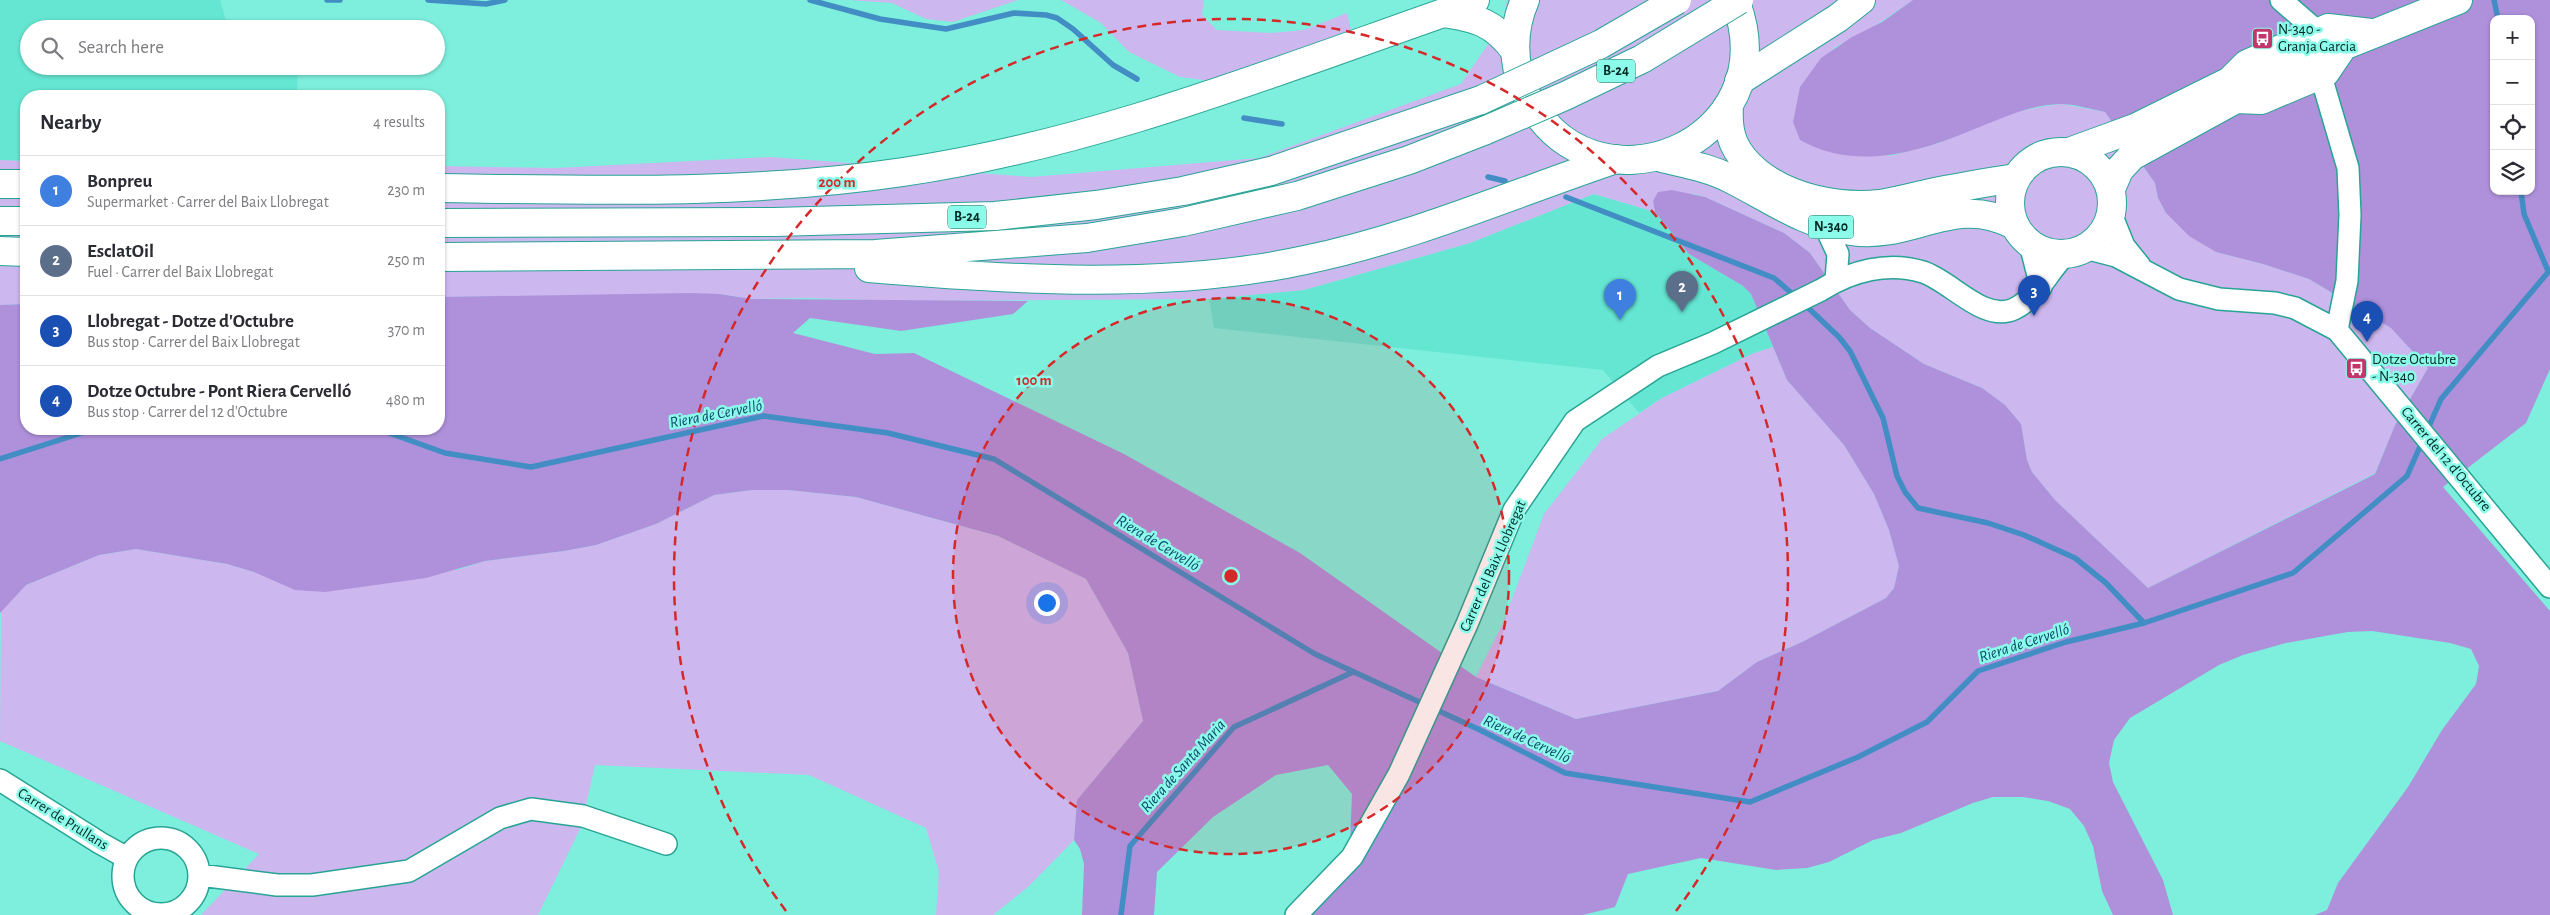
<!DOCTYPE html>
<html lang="en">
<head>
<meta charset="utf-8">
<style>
  body { margin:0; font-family:"Alegreya Sans",sans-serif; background:#f2f2f3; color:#2b2b33 }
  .controls { position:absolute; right:15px; top:15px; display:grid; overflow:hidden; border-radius:10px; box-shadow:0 1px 4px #0004 }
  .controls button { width:45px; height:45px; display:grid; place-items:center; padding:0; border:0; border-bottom:1px solid #e1e1e2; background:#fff; color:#2b2b33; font:25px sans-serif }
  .you { position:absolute; left:1046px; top:602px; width:18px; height:18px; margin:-12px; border:4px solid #fff; border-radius:50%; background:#1a73e8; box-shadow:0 0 0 8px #1a73e833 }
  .badge { display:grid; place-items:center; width:32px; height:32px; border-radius:50%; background:#ea580c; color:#fff; font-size:16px; font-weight:700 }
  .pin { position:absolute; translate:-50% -41px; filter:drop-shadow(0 1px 2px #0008) }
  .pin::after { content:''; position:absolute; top:26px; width:18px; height:15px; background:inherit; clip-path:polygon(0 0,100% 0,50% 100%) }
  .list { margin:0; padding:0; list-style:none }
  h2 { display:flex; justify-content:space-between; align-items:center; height:65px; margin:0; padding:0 20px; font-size:21px }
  h2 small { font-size:16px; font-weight:400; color:#7c7c81 }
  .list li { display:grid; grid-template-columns:32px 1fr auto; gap:15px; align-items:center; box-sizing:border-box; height:70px; padding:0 20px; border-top:1px solid #e1e1e2 }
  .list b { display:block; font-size:19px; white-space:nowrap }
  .list p { margin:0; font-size:16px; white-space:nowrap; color:#7c7c81 }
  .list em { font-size:16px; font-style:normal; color:#7c7c81 }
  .icon { flex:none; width:28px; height:28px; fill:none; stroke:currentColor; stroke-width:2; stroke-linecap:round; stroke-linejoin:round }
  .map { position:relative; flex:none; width:2550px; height:915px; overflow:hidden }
  .search { position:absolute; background:#fff; box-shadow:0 1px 4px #0004; left:20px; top:20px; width:425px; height:55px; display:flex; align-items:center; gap:12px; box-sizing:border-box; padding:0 18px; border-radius:28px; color:#7c7c81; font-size:19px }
  .panel { position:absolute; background:#fff; box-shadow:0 1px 4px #0004; left:20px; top:90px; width:425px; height:345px; border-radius:20px }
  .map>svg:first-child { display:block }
  .built { fill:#65e6d3 }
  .green { fill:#cdb7ef }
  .forest { fill:#af91db; fill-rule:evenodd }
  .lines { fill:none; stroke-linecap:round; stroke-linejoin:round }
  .stream { stroke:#428ec4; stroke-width:5.5 }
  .street-casing { stroke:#27a494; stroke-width:24 }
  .secondary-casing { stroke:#27a494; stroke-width:30 }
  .primary-casing { stroke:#27a494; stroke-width:30 }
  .highway-casing { stroke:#27a494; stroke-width:30 }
  .street { stroke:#fff; stroke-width:21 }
  .secondary { stroke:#fff; stroke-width:28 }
  .primary { stroke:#fff; stroke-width:28 }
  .highway { stroke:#fff; stroke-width:28 }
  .highway-bridge-casing { stroke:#27a494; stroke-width:30; stroke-linecap:butt }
  .highway-bridge { stroke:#fff; stroke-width:28 }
  .ring { fill:none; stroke:#d62828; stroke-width:2.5; stroke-dasharray:9 6 }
  .labels { text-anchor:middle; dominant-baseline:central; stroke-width:5; stroke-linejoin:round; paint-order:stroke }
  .shield { fill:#8cfcea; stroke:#2b685f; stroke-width:1 }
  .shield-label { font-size:14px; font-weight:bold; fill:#022824 }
  .poi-label { font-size:15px; fill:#022824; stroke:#8cfcea; text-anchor:start }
  .street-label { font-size:15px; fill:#022824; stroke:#8cfcea }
  .water-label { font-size:16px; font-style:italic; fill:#0d486c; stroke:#8cfcea }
  .centre { fill:#d62828; stroke:#8cfcea; stroke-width:2.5 }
  .ring-label { font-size:15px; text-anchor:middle; font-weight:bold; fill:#d62828; stroke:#8cfcea; stroke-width:5; stroke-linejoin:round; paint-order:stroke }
</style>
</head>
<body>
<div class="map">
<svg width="2550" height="915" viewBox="0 0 2550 915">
  <rect width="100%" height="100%" fill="#7eefdd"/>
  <path class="built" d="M0 0H220L227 24 251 29H29V66H298L297 96H26V161L0 160Z
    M1594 194 1655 212 1689 254 1743 286 1751 294 1773 347 1754 353 1662 398 1639 413 1603 370 1214 328 1209 299 1304 290 1470 243Z"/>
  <path class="green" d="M849 0H1018L953 22 926 19 892 3Z
    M1061 0H1204L1202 15 1217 30 1271 33 1304 30 1347 13 1351 29 1306 48 1211 81 1180 77 1129 52 1101 23Z
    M1507 0H1913L1867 31 1835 47 1800 87 1890 156 1939 143 2015 112 2046 106 2062 104 2105 112 2155 183 2158 198 2166 213 2178 224 2216 252 2263 264 2309 279 2391 328 2428 368 2395 425 2375 473 2148 588 2055 500 2032 472 2027 460 2021 424 2005 405 1982 388 1924 364 1870 328 1850 310 1810 253 1784 233 1705 197 1694 194 1653 201 1655 212 1594 194 1470 243 1304 290 1209 299 901 301 808 298 752 299 719 294 439 297V166L555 168 771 157 1031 177 1259 158 1461 84 1503 22Z
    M0 160 26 161V304L0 305Z
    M1773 347 1787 380 1844 445 1874 494 1889 530 1899 566 1894 588 1886 598 1802 642 1757 662 1718 691 1576 719 1476 677 1503 623 1544 514 1602 439 1662 398 1754 353Z
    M752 490H788L856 497 998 536 1086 579 1128 653 1143 721 1077 800 1074 840 1029 886 993 915H936L939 872 926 828 809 775 595 765 581 827 538 915H201L259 854 0 741 1 609 26 585 99 555 136 549 227 564 254 572 457 570 485 561 564 551 596 545 656 524 714 495Z"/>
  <path class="forest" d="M1913 0H2550V369L2526 423 2443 487 2550 611V915H2315L2327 910 2338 883 2408 787 2442 730 2476 684 2479 666 2471 649 2450 643 2372 631 2348 632 2286 643 2243 655 2219 665 2130 718 2114 740 2109 763 2113 782 2163 880 2173 915H2113L2102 891 2093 846 2084 826 2070 809 2048 801 2023 797H1993L1973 803 1901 833 1873 840 1829 862 1807 868 1776 870 1701 858 1628 874 1615 907 1583 915H1309L1349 867 1352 794 1328 765 1276 775 1213 817 1157 872 1154 915H1082L1084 864 1080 849 1074 840 1077 800 1143 721 1128 653 1086 579 998 536 856 497 788 490H752L714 495 656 524 596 545 564 551 485 561 426 578 325 592 295 590 254 572 227 564 136 549 99 555 26 585 0 613V305L26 304V429H439V297L691 293 719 294 752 299 1028 301 1013 314 901 331 810 318 793 333 875 354 914 353 1124 454 1300 553 1476 677 1576 719 1718 691 1757 662 1802 642 1886 598 1894 588 1899 566 1889 530 1874 494 1844 445 1787 380 1751 294 1743 286 1689 254 1655 212 1653 201 1658 192 1672 190 1705 197 1784 233 1810 253 1850 310 1870 328 1924 364 1982 388 2005 405 2021 424 2027 460 2032 472 2055 500 2148 588 2375 474 2395 425 2428 368 2391 328 2309 279 2263 264 2216 252 2189 236 2166 213 2158 198 2155 183 2105 112C2091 109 2074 104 2060 104 2028 105 2001 119 1972 130 1917 153 1855 171 1800 140L1793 122 1800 87 1821 58 1852 37 1882 22ZM2494 19H2531V191H2494Z"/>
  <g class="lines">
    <path class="stream" d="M327 0H340
      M428 0 486 4 505 0
      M810 0 880 19 946 29 1014 13 1046 15 1057 18 1073 29 1113 65 1137 79
      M2494 0 2498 19
      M1244 118 1282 124
      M1488 177 1505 181
      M2521 191 2524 214 2548 271
      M1566 197 1774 278 1796 297
      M1803 303 1839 337 1850 351 1883 418 1897 476 1905 492 1918 508 1988 523 2024 535 2075 558 2106 583 2144 623
      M378 429 445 453 531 467 764 416 888 433 994 459 1315 654 1478 729 1565 773 1750 802 1858 757 1927 722 1978 671 2066 642 2144 623 2293 573 2407 476 2422 442
      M2427 431 2441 399 2550 270
      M0 459 94 429
      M1121 915 1130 846 1234 727 1353 672"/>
    <defs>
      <path id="street" d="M2281 0 2318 32
        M2323 83 2348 168 2350 215 2347 281 2337 330
        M2111 214 2124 246 2140 266
        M1825 226 1838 254 1836 280
        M2030 244 2041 287
        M2085 248 2116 256 2179 289 2219 299 2275 303 2295 308 2337 330 2550 587
        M0 780 100 843 127 858
        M123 876a38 38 0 1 1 76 0a38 38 0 1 1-76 0Z
        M200 875 277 885H312L409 871 500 818 531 809 583 816 666 844
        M1296 915 1352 857 1399 774 1467 624 1514 510 1575 421 1658 366 1713 343 1821 290C1851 271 1888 261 1923 272 1951 281 1984 323 2014 309 2039 297 2047 272 2066 254"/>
      <path id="secondary" d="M1443 13C1476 18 1494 22 1515 51
        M0 184H26
        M439 188C594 190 749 195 903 172 1089 145 1266 75 1443 13L1475 0"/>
      <path id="primary" d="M1525 0C1512 29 1512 64 1525 92 1588 226 1791 144 1735 0
        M2236 99 2261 100 2325 73 2344 45
        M1729 106C1727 135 1734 153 1757 172 1790 199 1839 208 1880 204 1900 201 1920 195 1940 191 1965 186 1990 182 2015 178
        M2010 203a51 51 0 1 1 102 0a51 51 0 1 1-102 0Z
        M2069 152 2135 128 2230 81 2247 64 2328 28 2371 33
        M1658 157C1682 163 1708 167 1731 179 1771 199 1805 225 1852 231 1912 240 1954 193 2014 225
        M2111 189 2119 170 2132 156 2236 99 2253 82 2458 0"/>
      <path id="highway" d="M1739 81 1838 18 1861 0
        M0 221H26
        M439 223 774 222 995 216 1096 205 1183 191 1271 171 1481 100
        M0 251 26 252
        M439 257 875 254 1087 238 1183 222 1297 196 1409 160 1486 130
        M869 268C1010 280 1167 290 1305 260 1412 238 1512 194 1616 159"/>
    </defs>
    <use href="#street" class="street-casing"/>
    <use href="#secondary" class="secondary-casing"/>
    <use href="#primary" class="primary-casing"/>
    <use href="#highway" class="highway-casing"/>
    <use href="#street" class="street"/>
    <use href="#secondary" class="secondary"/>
    <use href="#primary" class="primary"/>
    <use href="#highway" class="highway"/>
    <defs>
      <path id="highway-bridge" d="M1481 100 1601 44 1677 0
        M1486 130 1565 96 1642 59 1739 0"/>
    </defs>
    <use href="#highway-bridge" class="highway-bridge-casing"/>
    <use href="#highway-bridge" class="highway-bridge"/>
  </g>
  <circle cx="1231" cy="576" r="278" fill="#d62828" fill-opacity=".12"/>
  <g class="ring">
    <circle cx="1231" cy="576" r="278"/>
    <path d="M786 911A557 557 0 1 1 1676 911"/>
  </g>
  <defs>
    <symbol id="bus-square" viewBox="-11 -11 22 22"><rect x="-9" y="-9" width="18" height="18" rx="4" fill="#c2366b" stroke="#8cfcea"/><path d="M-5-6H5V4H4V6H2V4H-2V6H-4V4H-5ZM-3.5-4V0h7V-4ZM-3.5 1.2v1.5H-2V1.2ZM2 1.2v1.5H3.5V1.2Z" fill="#fff"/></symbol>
  </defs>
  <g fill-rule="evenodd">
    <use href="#bus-square" x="2250" y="26" width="25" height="25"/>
    <use href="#bus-square" x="2344" y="356" width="25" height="25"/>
  </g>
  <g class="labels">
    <g class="shield">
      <rect x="1597" y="59.5" width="38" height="23" rx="4"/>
      <rect x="948" y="205.5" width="38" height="23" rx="4"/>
      <rect x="1808.5" y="215.5" width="45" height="23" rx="4"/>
    </g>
    <g class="shield-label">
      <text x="1616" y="71">B-24</text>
      <text x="967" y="217">B-24</text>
      <text x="1831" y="227">N-340</text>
    </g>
    <g class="poi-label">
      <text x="2278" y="29">N-340 -<tspan x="2278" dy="17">Granja Garcia</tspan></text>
      <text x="2372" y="359">Dotze Octubre<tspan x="2372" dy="17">- N-340</tspan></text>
    </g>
    <g class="street-label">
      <text transform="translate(2446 459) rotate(50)">Carrer del 12 d'Octubre</text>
      <text transform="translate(1493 566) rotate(-66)">Carrer del Baix Llobregat</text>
      <text transform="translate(63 819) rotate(32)">Carrer de Prullans</text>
    </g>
    <g class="water-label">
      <text transform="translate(716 414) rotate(-11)">Riera de Cervelló</text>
      <text transform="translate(1158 543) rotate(31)">Riera de Cervelló</text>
      <text transform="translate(2024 643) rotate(-18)">Riera de Cervelló</text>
      <text transform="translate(1527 739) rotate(25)">Riera de Cervelló</text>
      <text transform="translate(1183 766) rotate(-48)">Riera de Santa Maria</text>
    </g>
  </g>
  <circle cx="1231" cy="576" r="8" class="centre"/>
  <g class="ring-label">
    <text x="837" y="187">200 m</text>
    <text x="1034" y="385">100 m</text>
  </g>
</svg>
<div class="controls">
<button>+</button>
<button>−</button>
<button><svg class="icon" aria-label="locate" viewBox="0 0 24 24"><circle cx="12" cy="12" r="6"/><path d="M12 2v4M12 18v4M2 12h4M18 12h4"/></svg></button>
<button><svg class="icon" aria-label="layers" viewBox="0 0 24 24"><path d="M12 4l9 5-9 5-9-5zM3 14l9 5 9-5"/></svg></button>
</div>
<div class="you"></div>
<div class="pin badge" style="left:1620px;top:320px;background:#3f7fe0">1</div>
<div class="pin badge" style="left:1682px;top:312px;background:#5c6f8a">2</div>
<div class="pin badge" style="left:2034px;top:316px;background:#1a4fb4">3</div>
<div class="pin badge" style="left:2367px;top:342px;background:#1a4fb4">4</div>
<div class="search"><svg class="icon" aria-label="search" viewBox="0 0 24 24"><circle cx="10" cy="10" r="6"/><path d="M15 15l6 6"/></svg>Search here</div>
<section class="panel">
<h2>Nearby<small>4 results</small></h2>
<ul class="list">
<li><span class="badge" style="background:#3f7fe0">1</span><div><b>Bonpreu</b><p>Supermarket · Carrer del Baix Llobregat</p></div><em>230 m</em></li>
<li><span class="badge" style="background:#5c6f8a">2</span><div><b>EsclatOil</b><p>Fuel · Carrer del Baix Llobregat</p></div><em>250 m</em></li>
<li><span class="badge" style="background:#1a4fb4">3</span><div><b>Llobregat - Dotze d'Octubre</b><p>Bus stop · Carrer del Baix Llobregat</p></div><em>370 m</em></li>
<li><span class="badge" style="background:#1a4fb4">4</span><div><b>Dotze Octubre - Pont Riera Cervelló</b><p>Bus stop · Carrer del 12 d'Octubre</p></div><em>480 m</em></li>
</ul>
</section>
</div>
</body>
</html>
